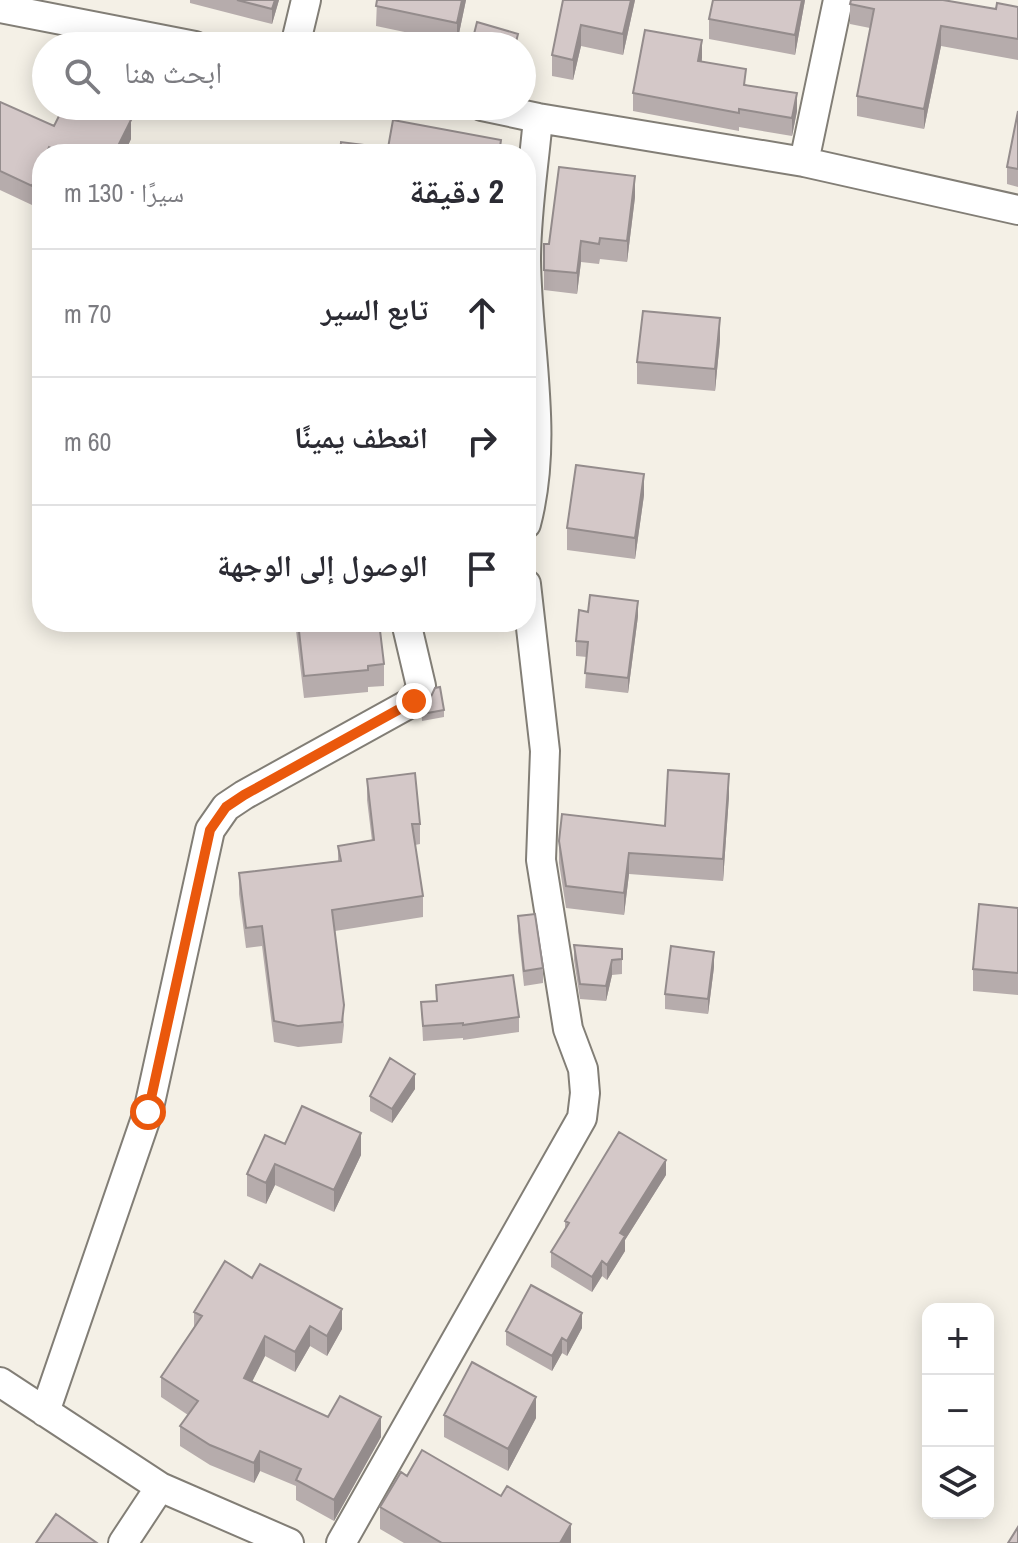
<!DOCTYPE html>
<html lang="ar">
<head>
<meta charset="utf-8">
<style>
  body { margin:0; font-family:"Archivo Narrow","Noto Naskh Arabic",sans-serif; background:#f2f2f3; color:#2b2b33; direction:rtl }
  .controls { position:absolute; right:24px; bottom:24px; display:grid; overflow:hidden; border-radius:16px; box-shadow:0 4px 20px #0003 }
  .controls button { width:72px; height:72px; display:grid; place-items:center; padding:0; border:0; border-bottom:2px solid #e1e1e2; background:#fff; color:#2b2b33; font:40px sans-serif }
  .stop { position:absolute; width:24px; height:24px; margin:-18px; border:6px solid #ea580c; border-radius:50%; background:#fff }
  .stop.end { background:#ea580c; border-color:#fff; box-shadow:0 2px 8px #0008 }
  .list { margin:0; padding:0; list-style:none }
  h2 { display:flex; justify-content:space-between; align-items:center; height:104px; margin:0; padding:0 32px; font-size:34px }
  h2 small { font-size:26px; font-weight:400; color:#7c7c81 }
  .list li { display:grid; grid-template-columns:52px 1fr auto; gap:24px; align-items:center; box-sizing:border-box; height:128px; padding:0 32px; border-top:2px solid #e1e1e2 }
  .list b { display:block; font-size:30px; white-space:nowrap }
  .list em { font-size:26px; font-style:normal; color:#7c7c81 }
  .icon { flex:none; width:44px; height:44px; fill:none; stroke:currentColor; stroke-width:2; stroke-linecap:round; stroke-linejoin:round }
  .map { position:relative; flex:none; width:1018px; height:1543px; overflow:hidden; direction:ltr }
  .search { position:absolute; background:#fff; box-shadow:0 4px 20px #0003; left:32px; top:32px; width:504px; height:88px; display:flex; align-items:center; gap:20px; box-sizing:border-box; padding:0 28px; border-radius:44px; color:#7c7c81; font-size:30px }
  .panel { position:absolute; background:#fff; box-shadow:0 4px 20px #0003; left:32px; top:144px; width:504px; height:488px; border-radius:32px; direction:rtl }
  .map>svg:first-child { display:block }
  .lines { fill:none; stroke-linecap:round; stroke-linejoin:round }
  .minor-casing { stroke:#827e76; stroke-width:32 }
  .minor { stroke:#fff; stroke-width:28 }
  .wall { fill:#b6acac }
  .shaded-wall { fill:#948c8c }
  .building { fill:#d4c8c8; stroke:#948c8c; stroke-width:2 }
  .route { stroke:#ea580c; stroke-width:10 }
</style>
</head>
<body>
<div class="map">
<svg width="1018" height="1543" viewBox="0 0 1018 1543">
  <rect width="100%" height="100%" fill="#f4f0e6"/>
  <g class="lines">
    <defs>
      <path id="minor" d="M0 8 195 46
        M295 46 306 0
        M482 106 538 118 804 162 1018 210
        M804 162 838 0
        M526 524C549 437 527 347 526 260 526 213 534 165 538 118
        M0 1382 160 1487 289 1543
        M45 1412 148 1112 210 830 226 807 244 795 414 701 421 686 406 622
        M123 1543 160 1487
        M341 1543 582 1118 585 1093 583 1069 568 1029 541 860 545 751 526 584"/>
    </defs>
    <use href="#minor" class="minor-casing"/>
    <use href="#minor" class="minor"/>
  </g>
  <path class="wall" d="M190 0H279L272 24 190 3Z
    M377 0H466L457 43 376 26Z
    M563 0H635L623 55 581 46 573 80 552 76V55Z
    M805 0 795 55 709 39V19Z
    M850 4 996 9 1018 7V60L941 46 924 129 857 116V96L870 28 850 24Z
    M702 58V61L797 111 792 136 739 127V131L633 111V93Z
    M0 102 54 126 131 139 124 154H42V182L32 205 0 190Z
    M1018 111V187L1007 184V167Z
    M635 197 627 262 600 259 599 264 581 262 577 294 544 290V244H549Z
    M720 340 715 391 637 384V362Z
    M644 495 635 559 567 550V528Z
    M638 616 628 693 585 688 587 657 576 656V641Z
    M295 622H379L384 664V686L368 687V692L304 698Z
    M421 709 444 710V717L422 721Z
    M367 779 420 824V844L415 845 423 896V917L335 931 344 1025 342 1043 298 1047 274 1042 262 946 246 948 239 894V873L338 861V846L372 841 367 800Z
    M729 796 723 881 629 874 624 915 566 908 559 863V841L665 826Z
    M1018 908V995L973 991V969Z
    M518 916 543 968V983L524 986 518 931Z
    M574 945 622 949V974L612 975 606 1001 580 999 574 960Z
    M714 967 708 1014 665 1009V994Z
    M436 985 519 1017V1032L463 1040V1038L423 1041 421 1002 436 1001Z
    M415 1089 392 1123 370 1111V1096Z
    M285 1144 361 1155 334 1212 275 1185 266 1204 247 1196V1174Z
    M666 1175 625 1240V1251L607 1280 602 1276 592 1292 551 1267V1252L565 1230V1221Z
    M252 1278 342 1329 327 1356 310 1346 295 1372 265 1356 252 1381 328 1417 381 1437 334 1521 296 1500V1486L260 1471 254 1483 210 1465 180 1446V1426L188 1415 161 1397V1377L194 1327V1312Z
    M582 1328 567 1356 562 1353 552 1371 506 1345V1331Z
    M444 1415 536 1418 508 1471 444 1437Z
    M407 1476 501 1496 571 1543H404L380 1529V1507Z"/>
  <path class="shaded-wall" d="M275 0H279L272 24V9Z
    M462 0H466L457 43V23Z
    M631 0H635L623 55V34Z
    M802 0H805L795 55V35Z
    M581 25V46L573 80V60Z
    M941 26V46L924 129V109Z
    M702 40V58L698 79V61Z
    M797 93V111L792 136V118Z
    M131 120V139L124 154H114Z
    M42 163V182L32 205V186Z
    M635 176V197L627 262V241Z
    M581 241V262L577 294V273Z
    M720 318V340L715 391V369Z
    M644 474V495L635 559V538Z
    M638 601V616L628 693V678Z
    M729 774V796L723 881V859Z
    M629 853V874L624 915V893Z
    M714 952V967L708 1014V999Z
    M612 960V975L606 1001V986Z
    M415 1074V1089L392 1123V1109Z
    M361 1133V1155L334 1212V1190Z
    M666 1160V1175L625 1240V1251L607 1280V1265L620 1233Z
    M275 1164V1185L266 1204V1183Z
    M602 1261V1276L592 1292V1277Z
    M342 1309V1329L327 1356V1336Z
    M582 1313V1328L567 1356V1341Z
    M310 1326V1346L295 1372V1352Z
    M265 1336V1356L244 1398V1378Z
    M562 1338V1353L552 1371V1356Z
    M536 1397V1418L508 1471V1449Z
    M381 1417V1437L334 1521V1500Z
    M260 1451V1471L254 1483V1463Z
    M571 1524V1543H560Z"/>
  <path class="building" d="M237 0H275L272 9Z
    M377 0H462L457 23 376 6Z
    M563 0H631L623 34 581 25 573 60 552 55Z
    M713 0H802L795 35 709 19Z
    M851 0H943L996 9 997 3 1018 7V39L941 26 924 109 857 96 874 9 850 4Z
    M477 22 518 34 515 46H471Z
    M645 30 702 40 698 61 746 69 744 85 797 93 792 118 739 109V113L633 93Z
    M0 102 54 126 64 106H102L131 120 114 154H63L49 147 46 154H42V163L32 186 0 171Z
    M1018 111V169L1007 167Z
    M393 120 501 140 499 154H340L341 142 388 148Z
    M288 150 320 154H287Z
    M559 167 635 176 627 241 600 238 599 244 581 241 577 273 544 270V244H549Z
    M643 311 720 318 715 369 637 362Z
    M576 465 644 474 635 538 567 528Z
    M590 595 638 601 628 678 585 673 588 642 576 641 579 610 588 612Z
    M298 622H379L384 664 368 666V670L304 676Z
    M440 687 444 710 422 714 421 709 429 701 435 688Z
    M668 770 729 774 723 859 629 853 624 893 566 886 559 841 562 814 665 826Z
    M415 773 420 824H412L423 896 332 910 344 1005 342 1022 298 1026 274 1021 262 926 246 928 239 873 341 861 338 846 374 840 367 779Z
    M979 904 1018 908V973L973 969Z
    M535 914 543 968 524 971 518 916Z
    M574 945 622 949V959L612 960 606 986 580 984Z
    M671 946 714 952 708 999 665 994Z
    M513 975 519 1017 463 1025V1023L423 1026 421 1002 437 1001 436 985Z
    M390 1058 415 1074 392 1109 370 1096Z
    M302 1106 361 1133 334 1190 275 1164 266 1183 247 1174 265 1135 285 1144Z
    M619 1132 666 1160 620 1233 625 1236 607 1265 602 1261 592 1277 551 1252 569 1223 565 1221Z
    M225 1261 252 1278 260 1264 342 1309 327 1336 310 1326 295 1352 265 1336 244 1378 328 1417 340 1396 381 1417 334 1500 296 1480 301 1469 260 1451 254 1463 210 1445 180 1426 198 1401 161 1377 202 1316 194 1312Z
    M531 1285 582 1313 567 1341 562 1338 552 1356 506 1331Z
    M472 1362 536 1397 508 1449 444 1415Z
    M422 1450 501 1496 507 1486 571 1524 560 1543H442L380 1507 401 1472 407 1476Z
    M56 1514 97 1543H36Z
    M1018 1527V1543H1008Z"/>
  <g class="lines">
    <path class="route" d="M148 1112 210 830 226 807 244 795 414 701"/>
  </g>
</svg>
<div class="controls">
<button>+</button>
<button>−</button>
<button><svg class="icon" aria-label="layers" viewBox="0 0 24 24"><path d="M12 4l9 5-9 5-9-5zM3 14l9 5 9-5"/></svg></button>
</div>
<div class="stop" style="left:148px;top:1112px"></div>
<div class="stop end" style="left:414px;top:701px"></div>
<div class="search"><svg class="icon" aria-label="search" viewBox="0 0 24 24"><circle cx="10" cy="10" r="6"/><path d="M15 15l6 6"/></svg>ابحث هنا</div>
<section class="panel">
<h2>2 دقيقة<small>سيرًا · 130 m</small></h2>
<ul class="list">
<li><svg class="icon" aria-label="ahead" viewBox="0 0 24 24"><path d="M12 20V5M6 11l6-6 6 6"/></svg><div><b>تابع السير</b></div><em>70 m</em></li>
<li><svg class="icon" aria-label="right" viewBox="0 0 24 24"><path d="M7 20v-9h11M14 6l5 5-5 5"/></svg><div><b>انعطف يمينًا</b></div><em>60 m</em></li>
<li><svg class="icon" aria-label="arrive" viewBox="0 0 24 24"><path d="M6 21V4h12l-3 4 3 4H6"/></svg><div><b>الوصول إلى الوجهة</b></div></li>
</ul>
</section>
</div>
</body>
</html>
